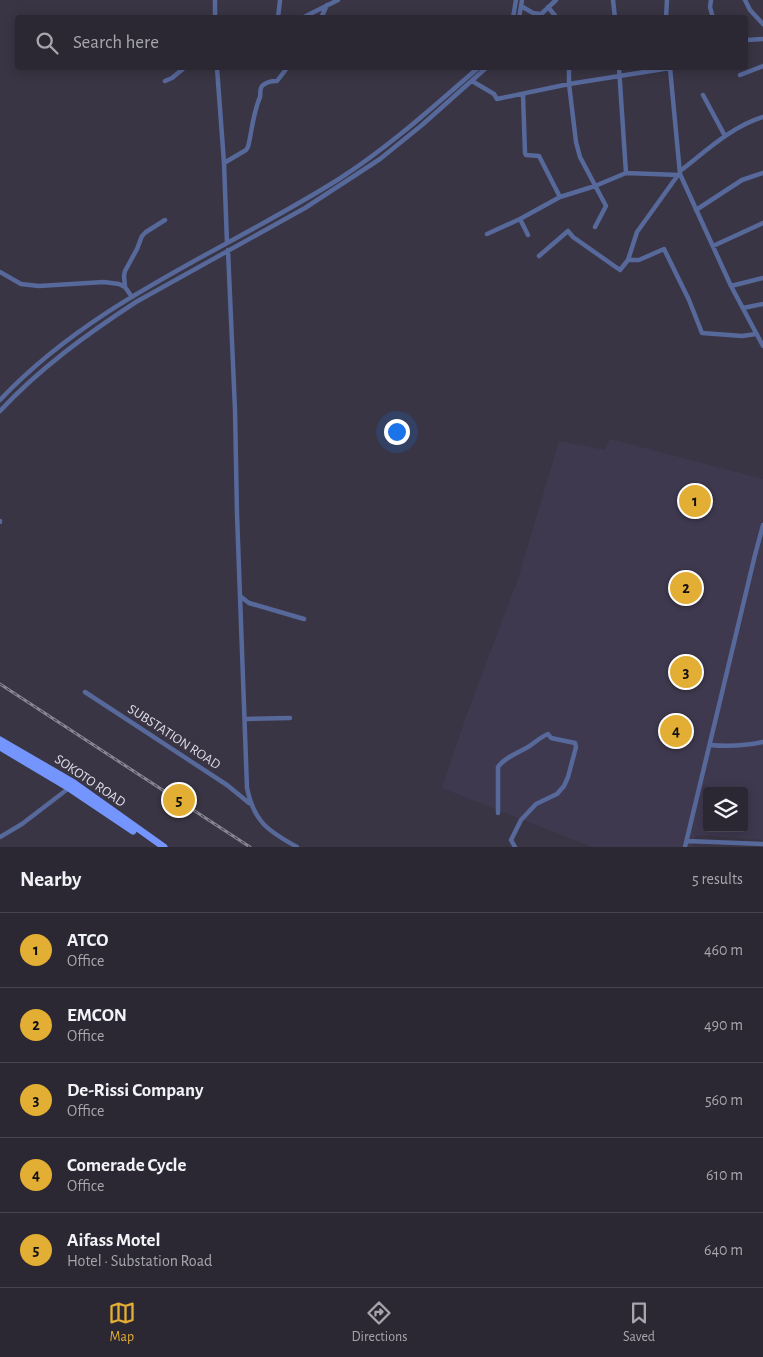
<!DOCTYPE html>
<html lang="en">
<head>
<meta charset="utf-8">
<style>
  body { margin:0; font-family:"Alegreya Sans",sans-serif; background:#37343f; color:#f1f3f6 }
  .controls { position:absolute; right:15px; bottom:15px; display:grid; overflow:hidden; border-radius:5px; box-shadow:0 2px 12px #0003 }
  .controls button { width:45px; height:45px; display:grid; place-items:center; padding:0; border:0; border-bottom:1px solid #47444e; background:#2b2833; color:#f1f3f6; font:25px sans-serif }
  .you { position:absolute; left:396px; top:431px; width:18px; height:18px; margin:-12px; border:4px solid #fff; border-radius:50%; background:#1a73e8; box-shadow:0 0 0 8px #1a73e833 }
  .badge { display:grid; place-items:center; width:32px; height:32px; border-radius:50%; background:#e3ae34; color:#111; font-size:16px; font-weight:700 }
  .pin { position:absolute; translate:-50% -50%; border:2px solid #fff; box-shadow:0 1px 5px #0006 }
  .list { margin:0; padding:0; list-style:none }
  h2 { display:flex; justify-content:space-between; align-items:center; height:65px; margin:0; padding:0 20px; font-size:21px }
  h2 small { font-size:16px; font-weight:400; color:#a6a6ac }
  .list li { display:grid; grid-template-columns:32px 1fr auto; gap:15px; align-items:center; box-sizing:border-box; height:75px; padding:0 20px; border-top:1px solid #47444e }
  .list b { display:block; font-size:19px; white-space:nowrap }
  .list p { margin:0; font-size:16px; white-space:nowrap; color:#a6a6ac }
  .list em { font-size:16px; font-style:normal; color:#a6a6ac }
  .icon { flex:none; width:28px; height:28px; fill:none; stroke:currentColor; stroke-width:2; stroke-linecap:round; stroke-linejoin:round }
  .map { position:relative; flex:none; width:763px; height:847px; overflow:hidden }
  .search { position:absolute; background:#2b2833; box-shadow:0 2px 12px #0003; left:15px; right:15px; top:15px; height:55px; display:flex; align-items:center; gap:12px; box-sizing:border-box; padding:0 18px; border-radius:5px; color:#a6a6ac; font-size:19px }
  .sheet { height:440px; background:#2b2833 }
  nav { display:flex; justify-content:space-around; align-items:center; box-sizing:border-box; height:70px; border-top:1px solid #47444e; background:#2b2833; font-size:14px; color:#a6a6ac }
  nav a { display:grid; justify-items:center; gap:2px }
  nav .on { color:#e3ae34 }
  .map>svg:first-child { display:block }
  .built { fill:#3f394f; fill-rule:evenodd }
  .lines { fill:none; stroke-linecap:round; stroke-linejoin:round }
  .minor { stroke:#57689b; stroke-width:4.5 }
  .primary { stroke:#7495fd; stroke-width:7 }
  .rail-casing { stroke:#898693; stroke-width:3 }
  .rail { stroke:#393544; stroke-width:1; stroke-dasharray:4; stroke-linecap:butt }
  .labels { text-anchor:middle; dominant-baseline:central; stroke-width:5; stroke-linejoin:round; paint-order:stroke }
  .street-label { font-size:14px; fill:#dedce6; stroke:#393544 }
</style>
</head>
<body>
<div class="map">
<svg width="763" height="847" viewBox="0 0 763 847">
  <rect width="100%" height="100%" fill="#393544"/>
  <path class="built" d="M610 439 763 479V840L696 835 692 847H592L442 788 466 717 518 579 559 441 605 450ZM707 791H744V828H707Z"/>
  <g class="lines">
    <path class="minor" d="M215 0V18
      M613 0 615 18
      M711 0 710 7 713 18
      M745 0 750 10 763 24
      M521 6 533 13 540 14
      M548 7 557 18
      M278 18 280 0
      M302 18 338 0
      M321 18 327 5
      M513 18 516 0
      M519 18 522 0
      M537 18 556 0
      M666 18 667 0
      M746 40 763 39
      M217 68 224 163 227 243
      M569 68V84L576 142 580 157 606 206 595 227
      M619 68 626 173
      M670 68 680 174 731 286 763 346
      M740 75 763 66
      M165 81 172 78 184 68
      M472 81 494 94 497 99 569 84 670 68
      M523 95 525 153 526 155 539 156 560 197
      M703 95 725 136
      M224 163 246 150 248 147C252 131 253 113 260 97 261 93 259 90 262 86 266 82 271 81 277 81L287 68
      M680 171C706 151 731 127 763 117
      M696 210 742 180 763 173
      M520 219 528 235
      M487 234 520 219 560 197 595 186 626 173 679 175
      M713 246 763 223
      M228 250 235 410 237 514 247 788C254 822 268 831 297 847
      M539 256 568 231 573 237 620 270 628 260 637 232 678 175
      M628 260H639L664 249 689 300 702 333 742 336 756 334
      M0 272 21 284 39 286 104 282 119 284 125 287 132 297
      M731 286 763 278
      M125 287 124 276 125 271 137 249 142 236 146 232 165 220
      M743 308 763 304
      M0 400C94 300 225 251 339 179 389 147 433 107 478 68
      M0 411C40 368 87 334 136 302L305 208 380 159 422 125 486 68
      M0 521V522
      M240 596 249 603 304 619
      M85 692 227 785 249 803
      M245 719 290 718
      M710 745C730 747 744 746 763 742
      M498 813V767C505 757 518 753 528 747 535 743 540 737 548 734L551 738 575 743 576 747 568 777 564 786 557 794 536 804 521 820 511 840 515 847
      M0 837 22 824 69 788
      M687 841 763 844
      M685 847 755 555 763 525"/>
    <path class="primary" d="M0 740 74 783 164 847
      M0 747 69 788 133 831"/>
    <defs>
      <path id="rail" d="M0 684 250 847"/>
    </defs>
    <use href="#rail" class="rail-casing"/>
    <use href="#rail" class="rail"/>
  </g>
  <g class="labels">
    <g class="street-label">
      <text transform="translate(174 737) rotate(33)">SUBSTATION ROAD</text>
      <text transform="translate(90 781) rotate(34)">SOKOTO ROAD</text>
    </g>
  </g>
</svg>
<div class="controls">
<button><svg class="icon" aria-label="layers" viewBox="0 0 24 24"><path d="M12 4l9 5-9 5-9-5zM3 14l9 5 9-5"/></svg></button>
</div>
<div class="you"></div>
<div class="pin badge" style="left:695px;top:501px">1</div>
<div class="pin badge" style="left:686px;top:588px">2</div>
<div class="pin badge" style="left:686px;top:672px">3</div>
<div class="pin badge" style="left:676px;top:731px">4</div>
<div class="pin badge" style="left:179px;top:800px">5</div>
<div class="search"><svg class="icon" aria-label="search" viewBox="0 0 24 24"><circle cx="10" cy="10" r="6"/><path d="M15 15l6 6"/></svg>Search here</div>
</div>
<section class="sheet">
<h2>Nearby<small>5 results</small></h2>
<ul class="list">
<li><span class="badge">1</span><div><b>ATCO</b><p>Office</p></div><em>460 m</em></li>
<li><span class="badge">2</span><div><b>EMCON</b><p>Office</p></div><em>490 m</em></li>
<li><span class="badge">3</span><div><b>De-Rissi Company</b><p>Office</p></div><em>560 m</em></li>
<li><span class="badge">4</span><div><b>Comerade Cycle</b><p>Office</p></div><em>610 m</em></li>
<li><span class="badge">5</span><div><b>Aifass Motel</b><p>Hotel · Substation Road</p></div><em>640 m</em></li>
</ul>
</section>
<nav>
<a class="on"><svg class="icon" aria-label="map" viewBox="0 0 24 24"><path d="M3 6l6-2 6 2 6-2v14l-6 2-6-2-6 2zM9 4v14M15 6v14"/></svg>Map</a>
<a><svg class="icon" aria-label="directions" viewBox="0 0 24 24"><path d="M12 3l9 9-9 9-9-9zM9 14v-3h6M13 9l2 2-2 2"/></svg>Directions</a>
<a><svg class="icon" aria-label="saved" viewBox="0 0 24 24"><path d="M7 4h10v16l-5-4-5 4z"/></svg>Saved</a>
</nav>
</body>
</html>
